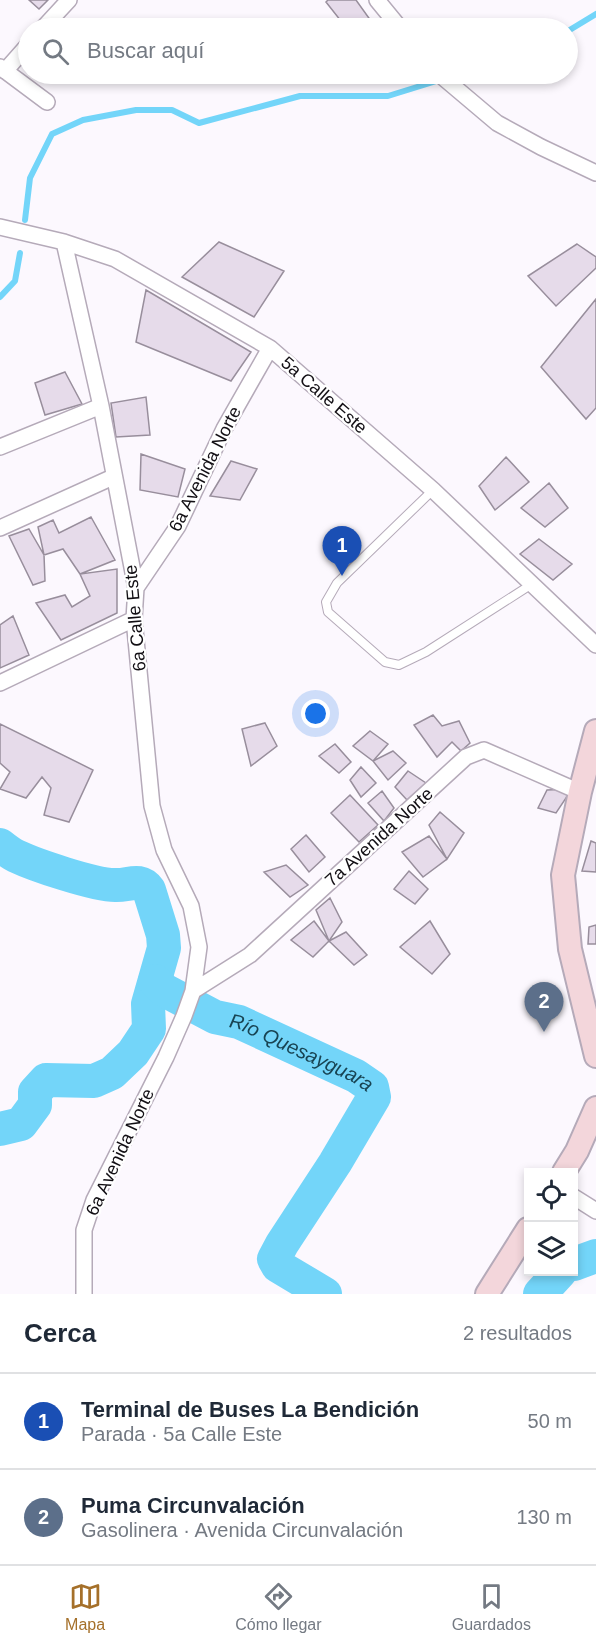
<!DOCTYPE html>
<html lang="es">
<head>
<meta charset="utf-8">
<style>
  body { margin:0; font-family:Helvetica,sans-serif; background:#f2f2f3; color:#1f2937 }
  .controls { position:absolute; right:18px; bottom:18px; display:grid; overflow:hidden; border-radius:0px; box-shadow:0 3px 9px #0003 }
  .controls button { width:54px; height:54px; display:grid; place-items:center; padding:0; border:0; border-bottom:2px solid #e0e1e3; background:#fff; color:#1f2937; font:30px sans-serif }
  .you { position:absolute; left:316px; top:714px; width:21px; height:21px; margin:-15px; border:4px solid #fff; border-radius:50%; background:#1a73e8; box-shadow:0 0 0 9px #1a73e833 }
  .badge { display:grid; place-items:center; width:39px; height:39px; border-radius:50%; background:#a5702a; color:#fff; font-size:20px; font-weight:700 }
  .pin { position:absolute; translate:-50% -50px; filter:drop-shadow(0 2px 3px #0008) }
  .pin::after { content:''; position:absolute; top:32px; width:21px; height:18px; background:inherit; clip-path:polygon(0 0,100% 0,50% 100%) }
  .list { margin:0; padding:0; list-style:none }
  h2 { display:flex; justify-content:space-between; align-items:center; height:78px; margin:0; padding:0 24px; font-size:26px }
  h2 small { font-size:20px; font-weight:400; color:#747a83 }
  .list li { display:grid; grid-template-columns:39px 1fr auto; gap:18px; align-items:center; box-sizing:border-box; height:96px; padding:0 24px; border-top:2px solid #e0e1e3 }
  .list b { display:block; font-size:22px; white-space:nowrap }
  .list p { margin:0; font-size:20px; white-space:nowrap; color:#747a83 }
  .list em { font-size:20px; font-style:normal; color:#747a83 }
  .icon { flex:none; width:33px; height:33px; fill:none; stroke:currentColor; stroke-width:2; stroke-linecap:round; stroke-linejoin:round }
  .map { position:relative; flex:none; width:596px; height:1294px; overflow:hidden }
  .search { position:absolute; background:#fff; box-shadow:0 3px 9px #0003; left:18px; right:18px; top:18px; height:66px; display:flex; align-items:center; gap:15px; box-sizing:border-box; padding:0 21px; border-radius:33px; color:#747a83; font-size:22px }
  .sheet { height:270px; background:#fff }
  nav { display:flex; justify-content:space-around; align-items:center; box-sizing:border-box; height:84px; border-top:2px solid #e0e1e3; background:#fff; font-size:16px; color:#747a83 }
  nav a { display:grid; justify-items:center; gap:3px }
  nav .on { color:#a5702a }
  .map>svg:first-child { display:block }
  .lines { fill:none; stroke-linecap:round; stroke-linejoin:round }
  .stream { stroke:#73d5f9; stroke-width:6 }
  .river { stroke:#73d5f9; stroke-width:34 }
  .building { fill:#e6dbea; stroke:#988e9c; stroke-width:1.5 }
  .lane-casing { stroke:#b5aab9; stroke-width:10 }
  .street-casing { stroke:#b5aab9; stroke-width:18 }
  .secondary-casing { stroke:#b5aab9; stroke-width:26 }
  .lane { stroke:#fff; stroke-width:8 }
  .street { stroke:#fff; stroke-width:15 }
  .secondary { stroke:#f3d6db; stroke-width:22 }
  .labels { text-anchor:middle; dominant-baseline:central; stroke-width:4.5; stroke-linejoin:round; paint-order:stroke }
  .street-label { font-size:18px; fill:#120f14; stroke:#fff }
  .water-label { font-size:20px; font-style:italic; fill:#184453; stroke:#fff }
</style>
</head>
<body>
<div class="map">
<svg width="596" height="1294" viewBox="0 0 596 1294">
  <rect width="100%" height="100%" fill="#fcf8fe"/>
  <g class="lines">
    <path class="stream" d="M568 31 596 14
      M25 220 30 178 52 134 83 120 136 110H172L199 123 300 96H388L459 74
      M0 297 15 281 20 253"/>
    <g class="river">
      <path d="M0 845C5 849 10 853 16 856 35 865 94 885 115 885 128 886 140 877 149 890L163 935 164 948 148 1004 149 1029 133 1053 112 1073 94 1081 46 1080 35 1092V1105L21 1124 0 1129"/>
      <path id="s1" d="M155 981 164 990 215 1017 239 1022 356 1076 372 1087 374 1097 335 1163 282 1244 274 1259 278 1266 325 1294"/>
      <path d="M574 1264 596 1256"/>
      <path d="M540 1294 560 1272"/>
    </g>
  </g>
  <path class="building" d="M29 0H48L39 9Z
    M328 0H356L371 21 365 28H337L341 21 326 2Z
    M219 242 284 271 254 317 182 277Z
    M577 244 596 257V268L556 306 528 276Z
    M146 290 251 352 231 381 136 342Z
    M596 299V408L586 419 541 367Z
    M65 372 82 404 45 415 35 383Z
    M146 397 150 435 116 437 111 403Z
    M141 454 185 469 178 497 140 490Z
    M506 457 529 482 495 510 479 486Z
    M231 461 257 469 240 500 210 496Z
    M549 483 568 508 545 527 521 508Z
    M91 517 115 560 80 574 63 549 44 555 38 527 53 520 59 533Z
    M29 529 44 555 45 581 33 585 9 536Z
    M539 539 572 564 553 580 520 554Z
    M117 569V613L61 640 36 603 65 595 72 607 90 596 80 574Z
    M13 616 29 655 0 668V625Z
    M433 715 442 726 459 721 470 743 461 751 452 742 437 757 414 725Z
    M265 723 277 746 251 766 242 729Z
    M0 724 93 770 69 822 44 815 51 788 42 777 26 798 0 789 10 772 0 763Z
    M370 731 388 744 373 761 353 746Z
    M335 744 351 762 339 773 319 756Z
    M393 751 406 763 388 780 373 761Z
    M361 767 376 783 361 797 350 780Z
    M408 771 426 783 407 800 395 787Z
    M572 789 556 813 538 808 547 790Z
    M382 791 394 808 384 821 368 803Z
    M350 795 378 825 359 842 331 813Z
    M440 812 464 833 447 859 429 825Z
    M306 835 325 857 309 872 291 849Z
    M429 836 447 859 423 877 402 852Z
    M591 841 596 843V872L582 871Z
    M286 865 308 885 290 897 264 872Z
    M409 871 428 889 415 904 394 889Z
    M330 898 342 922 329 941 316 910Z
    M314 921 329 941 313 957 291 940Z
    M430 921 450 954 432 974 400 947Z
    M596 925V944H588L589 927Z
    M346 932 367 955 354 965 329 941Z"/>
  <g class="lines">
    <defs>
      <path id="lane" d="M433 490 337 583 326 602 328 612 385 662 399 665 426 652 532 584"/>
      <path id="street" d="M377 0 400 28
        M43 28 69 0
        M0 67 47 102
        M5 71 28 45
        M439 74 497 123 541 147 596 173
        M0 227 64 242 115 259 270 348 433 490 596 645
        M64 242 101 406 136 588 134 619 152 806 164 850 191 906 199 947 193 991 184 1016 166 1057 94 1200 84 1230V1294
        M0 447 101 406
        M0 528 113 477
        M136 588 178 526 224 429 270 348
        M0 683 134 619
        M193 991 250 955 466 757 484 750 580 792
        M574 1197 596 1211"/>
      <path id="secondary" d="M596 731 580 792 563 875 570 949 596 1056
        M564 1172 577 1151 596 1108
        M487 1294 528 1229"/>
    </defs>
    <use href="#lane" class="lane-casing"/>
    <use href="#street" class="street-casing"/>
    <use href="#secondary" class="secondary-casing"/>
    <use href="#lane" class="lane"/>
    <use href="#street" class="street"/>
    <use href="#secondary" class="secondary"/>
  </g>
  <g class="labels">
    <g class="street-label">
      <text transform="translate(324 395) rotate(41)">5a Calle Este</text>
      <text transform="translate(205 469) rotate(-63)">6a Avenida Norte</text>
      <text transform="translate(135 618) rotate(-95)">6a Calle Este</text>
      <text transform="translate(379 837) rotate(-42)">7a Avenida Norte</text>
      <text transform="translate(120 1152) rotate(-65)">6a Avenida Norte</text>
    </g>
    <g class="water-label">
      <text stroke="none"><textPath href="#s1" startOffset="164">Río Quesayguara</textPath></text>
    </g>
  </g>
</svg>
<div class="controls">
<button><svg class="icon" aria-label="locate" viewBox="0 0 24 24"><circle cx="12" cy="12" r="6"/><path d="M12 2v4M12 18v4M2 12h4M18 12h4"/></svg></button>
<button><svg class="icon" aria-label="layers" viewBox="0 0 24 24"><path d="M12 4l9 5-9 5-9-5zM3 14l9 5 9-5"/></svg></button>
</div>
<div class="you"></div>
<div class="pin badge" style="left:342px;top:576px;background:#1a4fb4">1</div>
<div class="pin badge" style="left:544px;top:1032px;background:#5c6f8a">2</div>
<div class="search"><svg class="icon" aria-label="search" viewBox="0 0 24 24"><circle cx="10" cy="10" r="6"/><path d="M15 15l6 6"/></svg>Buscar aquí</div>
</div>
<section class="sheet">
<h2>Cerca<small>2 resultados</small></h2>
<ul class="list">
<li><span class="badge" style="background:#1a4fb4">1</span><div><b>Terminal de Buses La Bendición</b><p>Parada · 5a Calle Este</p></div><em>50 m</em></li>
<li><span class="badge" style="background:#5c6f8a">2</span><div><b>Puma Circunvalación</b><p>Gasolinera · Avenida Circunvalación</p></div><em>130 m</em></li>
</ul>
</section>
<nav>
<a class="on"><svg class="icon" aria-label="map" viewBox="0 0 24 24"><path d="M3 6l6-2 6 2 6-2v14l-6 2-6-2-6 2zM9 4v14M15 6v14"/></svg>Mapa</a>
<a><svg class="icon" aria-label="directions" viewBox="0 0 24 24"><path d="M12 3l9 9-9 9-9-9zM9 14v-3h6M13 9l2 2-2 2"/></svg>Cómo llegar</a>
<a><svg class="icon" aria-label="saved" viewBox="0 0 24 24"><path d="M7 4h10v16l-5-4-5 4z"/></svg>Guardados</a>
</nav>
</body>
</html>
